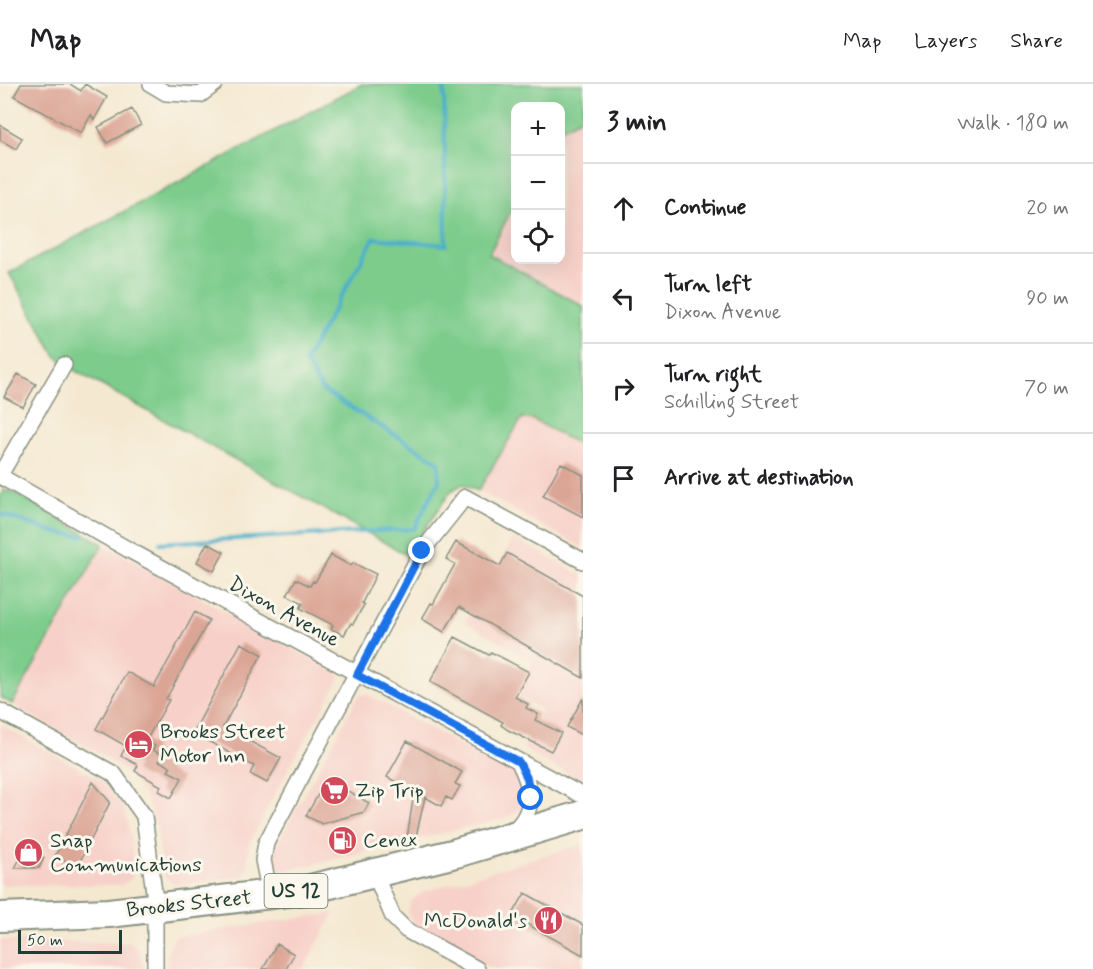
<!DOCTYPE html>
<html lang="en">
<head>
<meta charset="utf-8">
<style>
  body { margin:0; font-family:Mynerve,sans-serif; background:#f6f6f6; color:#202124 }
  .controls { position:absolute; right:18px; top:18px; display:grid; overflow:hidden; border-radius:12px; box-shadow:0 6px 24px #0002 }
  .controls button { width:54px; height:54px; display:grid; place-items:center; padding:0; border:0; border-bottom:2px solid #e0e0e0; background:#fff; color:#202124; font:30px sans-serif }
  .scale { position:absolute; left:18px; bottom:15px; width:104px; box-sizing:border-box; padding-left:6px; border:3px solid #1f3d34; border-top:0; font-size:16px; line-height:21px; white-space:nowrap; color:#1f3d34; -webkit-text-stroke:4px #fbf7ec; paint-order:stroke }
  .stop { position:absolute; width:18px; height:18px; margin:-14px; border:4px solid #1a73e8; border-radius:50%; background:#fff }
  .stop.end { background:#1a73e8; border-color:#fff; box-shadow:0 2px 6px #0008 }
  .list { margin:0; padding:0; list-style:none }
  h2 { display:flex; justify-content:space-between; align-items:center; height:78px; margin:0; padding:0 24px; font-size:26px }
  h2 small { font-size:20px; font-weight:400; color:#757577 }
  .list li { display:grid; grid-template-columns:39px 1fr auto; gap:18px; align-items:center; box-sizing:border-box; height:90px; padding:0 24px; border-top:2px solid #e0e0e0 }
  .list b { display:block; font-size:22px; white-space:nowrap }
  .list p { margin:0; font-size:20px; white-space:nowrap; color:#757577 }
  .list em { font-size:20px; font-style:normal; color:#757577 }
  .icon { flex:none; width:33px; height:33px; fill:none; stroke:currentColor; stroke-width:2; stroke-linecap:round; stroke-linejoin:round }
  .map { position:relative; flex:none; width:583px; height:885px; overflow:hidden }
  header { display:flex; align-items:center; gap:36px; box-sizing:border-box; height:84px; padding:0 30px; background:#fff; border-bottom:2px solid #e0e0e0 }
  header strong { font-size:28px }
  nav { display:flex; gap:33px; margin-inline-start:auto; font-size:21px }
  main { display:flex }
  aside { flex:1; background:#fff }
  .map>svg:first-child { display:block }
  .built { fill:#f7d1c9 }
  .green { fill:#7dcc8c; stroke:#4e8460; stroke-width:1.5 }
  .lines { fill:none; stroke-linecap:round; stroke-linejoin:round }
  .stream { stroke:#4bafca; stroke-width:4 }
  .building { fill:#dba595 }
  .street-casing { stroke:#8a9282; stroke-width:18 }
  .highway-casing { stroke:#8a9282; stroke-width:32 }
  .street { stroke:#fff; stroke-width:15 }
  .highway { stroke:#fff; stroke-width:28 }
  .route { stroke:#1a73e8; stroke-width:8 }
  .labels { text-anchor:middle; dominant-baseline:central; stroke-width:6; stroke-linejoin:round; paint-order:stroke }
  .shield { fill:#fbf7ec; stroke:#61756b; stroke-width:1.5 }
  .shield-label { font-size:20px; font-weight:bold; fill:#1f3d34 }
  .street-label { font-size:21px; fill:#1f3d34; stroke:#fbf7ec }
  .poi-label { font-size:21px; fill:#1f3d34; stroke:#fbf7ec; text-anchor:start }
</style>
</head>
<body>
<header>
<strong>Map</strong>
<nav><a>Map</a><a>Layers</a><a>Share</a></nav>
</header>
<main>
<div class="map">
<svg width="583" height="885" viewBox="0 0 583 885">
  <rect width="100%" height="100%" fill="#fbf7ec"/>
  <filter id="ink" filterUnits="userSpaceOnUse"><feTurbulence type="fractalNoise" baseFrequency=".0167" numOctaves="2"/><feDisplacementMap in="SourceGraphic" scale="12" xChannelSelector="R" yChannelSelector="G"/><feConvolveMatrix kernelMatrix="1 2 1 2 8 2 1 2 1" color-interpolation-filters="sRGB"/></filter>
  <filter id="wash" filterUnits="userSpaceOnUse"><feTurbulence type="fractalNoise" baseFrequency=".008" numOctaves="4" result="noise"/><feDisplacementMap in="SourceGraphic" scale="24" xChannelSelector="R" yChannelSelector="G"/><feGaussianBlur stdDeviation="1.35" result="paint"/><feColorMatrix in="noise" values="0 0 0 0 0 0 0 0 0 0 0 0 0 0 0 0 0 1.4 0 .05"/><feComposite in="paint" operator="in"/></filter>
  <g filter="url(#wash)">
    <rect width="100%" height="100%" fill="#f4e8d0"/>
    <path class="built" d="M583 30V222L489 170 515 119 516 176H560L561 44Z
      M522 334 532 335 583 363V464L479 407Z
      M513 454 583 492V698L523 665 542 626 517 611 533 577 465 538Z
      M103 460 341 592 276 707 249 761 247 787 242 792 181 801 172 799 163 790 157 746 150 724 142 707 131 692 113 678 12 620Z
      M362 610 368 611 516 691 524 700 523 724 506 734 283 787 278 784 273 775 276 762 358 613Z
      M0 641 101 696 124 724 131 754 134 787 130 796 121 801H0Z
      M583 760V885H493L412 839 408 828 411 817 423 808Z
      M335 829 303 885H168V867L175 852Z
      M0 856 130 859 139 866 144 885H0Z"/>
    <path class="green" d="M362 0H583V33L561 45 560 22H516L515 119 489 170 583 222V363L532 335 522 334 478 407 463 400 451 407 407 471 74 286 55 271 9 189Z
      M3 406 13 408 103 460 12 620 0 613V413Z"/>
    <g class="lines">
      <path class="stream" d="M0 430 58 449 83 452
        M160 459 414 445 439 397V378L322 306 305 277 374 154 446 161 444 0"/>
    </g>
    <g id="blocks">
      <path class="building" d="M21 0H70L81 7 85 0 107 13 94 36 91 31 81 49 14 12Z
        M132 25 141 41 107 59 98 43Z
        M0 41 22 54 16 65 0 56Z
        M18 290 36 300 23 323 4 313Z
        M561 379 583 391V433L543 412Z
        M456 458 500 482 507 469 583 512V594L459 523 444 548 422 535 431 519 433 520 455 480 446 475Z
        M207 459 224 468 214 487 197 478Z
        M331 471 351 482 353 479 376 490 362 519 364 521 353 540 351 539 344 551 331 545 333 541 300 524 303 519 287 511 296 495 310 502 313 497 315 498Z
        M195 528 209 536 166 615 169 616 146 657 155 662 153 666 162 671 159 677 171 683 168 687 182 694 171 714 159 707 161 702 135 687 138 681 121 672 126 662 96 645 127 588 154 603Z
        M455 553 489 571 491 568 529 588 515 613 528 620 526 624 538 630 535 636 561 649 551 667 508 646 501 641 503 638 430 598Z
        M241 559 262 570 223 643 281 674 267 699 250 690 254 682 193 649Z
        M583 614V652L567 643Z
        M407 657 462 688 455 700 460 702 452 716 446 713 441 722 425 713 415 757 407 755 414 708 387 693Z
        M327 695 369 719 364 728 322 740 306 732Z
        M93 698 110 718 77 783 55 772Z
        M26 764 44 774 39 784H15Z
        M525 809 583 841V871L512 832Z
        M277 860 294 870 286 885H263Z"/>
    </g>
  </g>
  <g filter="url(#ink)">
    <use href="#blocks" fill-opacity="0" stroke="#8a9282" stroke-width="1.5"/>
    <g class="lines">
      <defs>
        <path id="street" d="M151 0 166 9 200 11 215 0
          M0 391 64 281
          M0 392 129 466 583 712
          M0 627 114 690 144 732 155 816V885
          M510 750C537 727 533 706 519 678
          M374 788 393 833 406 846 477 885
          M270 811 263 776 266 759 422 467 465 413 583 477"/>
        <path id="highway" d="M0 833 109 829 306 806 456 769 583 731"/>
      </defs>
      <use href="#street" class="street-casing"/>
      <use href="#highway" class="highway-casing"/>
      <use href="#street" class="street"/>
      <use href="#highway" class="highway"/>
    </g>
  </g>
  <g class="lines" filter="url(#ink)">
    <path class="route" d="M422 467 357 591 519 678 527 694 531 714"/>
  </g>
  <defs>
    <symbol id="hotel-disc" viewBox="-11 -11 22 22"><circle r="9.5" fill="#d1495b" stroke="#fbf7ec"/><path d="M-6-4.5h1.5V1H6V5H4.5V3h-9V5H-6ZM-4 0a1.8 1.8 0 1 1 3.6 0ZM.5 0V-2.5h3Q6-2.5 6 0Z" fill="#fff"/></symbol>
    <symbol id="supermarket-disc" viewBox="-11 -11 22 22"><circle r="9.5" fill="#d1495b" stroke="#fbf7ec"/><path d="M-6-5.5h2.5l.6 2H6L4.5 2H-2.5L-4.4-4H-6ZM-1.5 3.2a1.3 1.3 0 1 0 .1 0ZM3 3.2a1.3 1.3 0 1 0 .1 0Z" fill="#fff"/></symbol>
    <symbol id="fuel-disc" viewBox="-11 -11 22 22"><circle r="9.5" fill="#d1495b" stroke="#fbf7ec"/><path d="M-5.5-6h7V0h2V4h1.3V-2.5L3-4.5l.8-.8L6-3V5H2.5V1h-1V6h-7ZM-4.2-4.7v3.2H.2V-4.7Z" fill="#fff"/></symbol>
    <symbol id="shop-disc" viewBox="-11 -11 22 22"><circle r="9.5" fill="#d1495b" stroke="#fbf7ec"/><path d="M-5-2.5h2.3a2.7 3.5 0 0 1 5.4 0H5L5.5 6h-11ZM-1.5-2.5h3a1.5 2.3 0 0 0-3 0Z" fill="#fff"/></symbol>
    <symbol id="restaurant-disc" viewBox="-11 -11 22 22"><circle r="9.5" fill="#d1495b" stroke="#fbf7ec"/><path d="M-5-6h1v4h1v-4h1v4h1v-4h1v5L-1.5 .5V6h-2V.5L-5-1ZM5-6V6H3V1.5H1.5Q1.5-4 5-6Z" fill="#fff"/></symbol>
  </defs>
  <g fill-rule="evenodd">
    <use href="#hotel-disc" x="122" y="644" width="33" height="33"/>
    <use href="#supermarket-disc" x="318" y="690" width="33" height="33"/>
    <use href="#fuel-disc" x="326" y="740" width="33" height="33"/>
    <use href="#shop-disc" x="12" y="752" width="33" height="33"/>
    <use href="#restaurant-disc" x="532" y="820" width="33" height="33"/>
  </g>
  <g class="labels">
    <rect class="shield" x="264.5" y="790" width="63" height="34" rx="4.5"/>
    <g class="shield-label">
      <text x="296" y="807">US 12</text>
    </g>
    <g class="street-label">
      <text transform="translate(284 528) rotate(29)">Dixon Avenue</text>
      <text transform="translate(189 820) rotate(-6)">Brooks Street</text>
    </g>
    <g class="poi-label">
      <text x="160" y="648">Brooks Street<tspan x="160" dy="24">Motor Inn</tspan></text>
      <text x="355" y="707">Zip Trip</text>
      <text x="50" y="757">Snap<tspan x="50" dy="24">Communications</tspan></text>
      <text x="363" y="757">Cenex</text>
      <text x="527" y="837" text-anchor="end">McDonald's</text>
    </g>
  </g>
</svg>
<div class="controls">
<button>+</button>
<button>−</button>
<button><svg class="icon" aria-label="locate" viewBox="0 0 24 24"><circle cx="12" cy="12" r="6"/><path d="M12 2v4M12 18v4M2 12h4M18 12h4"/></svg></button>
</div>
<div class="scale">50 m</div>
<div class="stop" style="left:531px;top:714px"></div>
<div class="stop end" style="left:422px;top:467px"></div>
</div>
<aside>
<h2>3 min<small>Walk · 180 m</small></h2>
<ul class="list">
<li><svg class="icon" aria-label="ahead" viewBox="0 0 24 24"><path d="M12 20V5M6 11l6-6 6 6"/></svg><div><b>Continue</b></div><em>20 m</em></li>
<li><svg class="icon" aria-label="left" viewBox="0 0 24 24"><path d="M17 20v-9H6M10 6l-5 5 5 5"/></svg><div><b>Turn left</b><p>Dixon Avenue</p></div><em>90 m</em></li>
<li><svg class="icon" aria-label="right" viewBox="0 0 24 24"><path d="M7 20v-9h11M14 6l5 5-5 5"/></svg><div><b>Turn right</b><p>Schilling Street</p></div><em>70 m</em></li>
<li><svg class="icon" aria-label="arrive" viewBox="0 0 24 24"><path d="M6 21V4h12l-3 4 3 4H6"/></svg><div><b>Arrive at destination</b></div></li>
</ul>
</aside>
</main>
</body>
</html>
